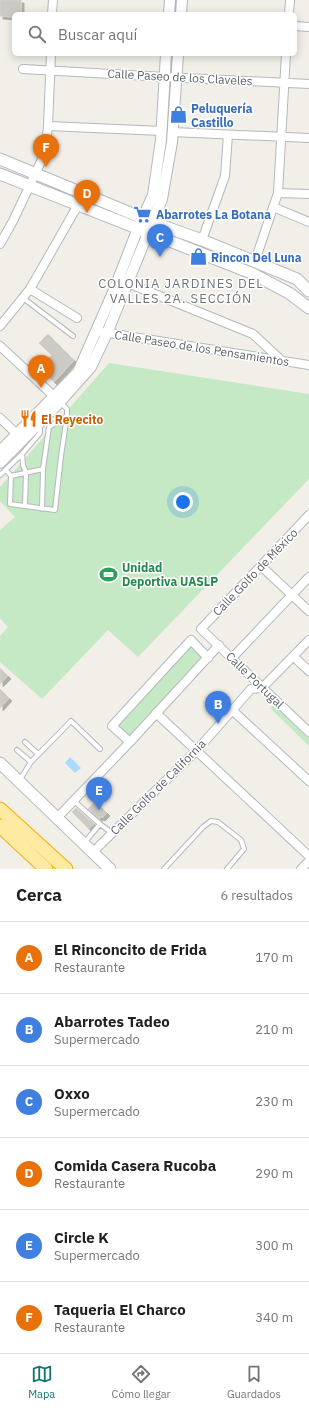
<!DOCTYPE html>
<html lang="es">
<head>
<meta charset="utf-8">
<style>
  body { margin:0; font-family:"IBM Plex Sans",sans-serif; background:#f2f2f2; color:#202124 }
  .you { position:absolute; left:183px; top:502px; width:14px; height:14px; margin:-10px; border:3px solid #fff; border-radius:50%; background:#1a73e8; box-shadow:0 0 0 6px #1a73e833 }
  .badge { display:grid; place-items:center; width:26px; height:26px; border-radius:50%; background:#0f766e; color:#fff; font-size:13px; font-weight:700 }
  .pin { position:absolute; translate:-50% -33px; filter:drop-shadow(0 1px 2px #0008) }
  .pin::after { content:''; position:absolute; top:21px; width:14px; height:12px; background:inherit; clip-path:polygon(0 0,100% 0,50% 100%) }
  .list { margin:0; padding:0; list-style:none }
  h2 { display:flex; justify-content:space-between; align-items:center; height:52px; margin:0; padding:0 16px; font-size:17px }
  h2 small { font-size:13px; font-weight:400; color:#757577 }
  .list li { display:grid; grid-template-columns:26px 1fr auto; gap:12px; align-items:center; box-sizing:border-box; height:72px; padding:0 16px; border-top:1px solid #e0e0e0 }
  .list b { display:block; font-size:15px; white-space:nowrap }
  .list p { margin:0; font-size:13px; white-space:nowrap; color:#757577 }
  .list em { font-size:13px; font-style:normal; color:#757577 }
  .icon { flex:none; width:22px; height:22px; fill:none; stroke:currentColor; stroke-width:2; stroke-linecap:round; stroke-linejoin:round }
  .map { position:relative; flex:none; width:309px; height:869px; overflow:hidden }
  .search { position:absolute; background:#fff; box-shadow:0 2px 10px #0003; left:12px; right:12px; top:12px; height:44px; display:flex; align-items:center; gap:10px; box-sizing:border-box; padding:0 14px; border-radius:6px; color:#757577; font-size:15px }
  .sheet { height:484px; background:#fff }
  nav { display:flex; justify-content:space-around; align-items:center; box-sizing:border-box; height:56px; border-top:1px solid #e0e0e0; background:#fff; font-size:11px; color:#757577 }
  nav a { display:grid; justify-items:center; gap:2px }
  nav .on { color:#0f766e }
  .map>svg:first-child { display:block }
  .green { fill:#c5e8c5 }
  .water { fill:#aadaff }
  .building { fill:#cccac5; stroke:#d6d1c6; filter:url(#shadow) }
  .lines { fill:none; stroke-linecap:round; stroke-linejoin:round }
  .service-casing { stroke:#b5b8bc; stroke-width:6 }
  .minor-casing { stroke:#b5b8bc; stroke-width:10 }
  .tertiary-casing { stroke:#b5b8bc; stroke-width:12 }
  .secondary-casing { stroke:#b6babf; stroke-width:13 }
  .trunk-casing { stroke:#f9ab00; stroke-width:15 }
  .service { stroke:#fff; stroke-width:4 }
  .minor { stroke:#fff; stroke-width:8 }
  .tertiary { stroke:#fff; stroke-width:10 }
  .secondary { stroke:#fff; stroke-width:11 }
  .trunk { stroke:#feeaa1; stroke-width:13 }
  .labels { text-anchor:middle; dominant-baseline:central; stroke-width:3; stroke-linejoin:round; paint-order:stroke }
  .street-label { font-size:12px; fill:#5f6368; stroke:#fff }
  .shop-label { font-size:12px; font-weight:bold; fill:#366cbe; stroke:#fff; text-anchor:start }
  .food-label { font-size:12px; font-weight:bold; fill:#c56008; stroke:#fff; text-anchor:start }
  .leisure-label { font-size:12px; font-weight:bold; fill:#27864d; stroke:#fff; text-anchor:start }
  .neighbourhood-label { font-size:13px; letter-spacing:1px; fill:#70757a; stroke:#fff }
</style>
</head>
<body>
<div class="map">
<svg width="309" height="869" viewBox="0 0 309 869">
  <defs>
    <filter id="shadow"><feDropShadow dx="3" dy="3" stdDeviation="0" flood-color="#0004"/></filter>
  </defs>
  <rect width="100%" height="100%" fill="#f1efe8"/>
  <path class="green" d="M109 363 309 394V479L138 657 108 630 42 699 0 662V636L8 627 0 618V530L15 517 0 501V487Z
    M191 646 204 658 129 737 116 725Z
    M276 703 309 735V746L270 708Z"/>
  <path class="water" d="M70 757 81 768 75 773 65 763Z"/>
  <path class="building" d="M0 0H21V14H14V17L0 16Z
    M48 334 74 360 54 382 40 368 52 355 39 343Z
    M0 668 8 676 0 684Z
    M0 689 9 698 0 708Z
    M95 801 107 813 102 818 101 817 99 818 88 809Z
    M76 808 94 824 89 829 72 812Z"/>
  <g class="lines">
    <defs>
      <path id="service" d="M23 298 73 336
        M60 402 67 409V416
        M22 454 23 465 26 472 25 506
        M6 470 11 476 43 469 49 427 67 416 61 456 55 510 10 504 11 476
        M0 475 22 454 40 433V426
        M42 509 43 469
        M25 742 38 754
        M17 750 31 762
        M19 781 31 762 71 721 100 749
        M74 801 100 824 112 833
        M84 843 100 824
        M164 869 203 827 211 821 218 822 241 840 244 849 227 869"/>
      <path id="minor" d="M52 14 53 0
        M289 14 290 0
        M295 26 309 27
        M23 69 165 77 309 84
        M48 126 162 131
        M172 132 309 138
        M278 193 309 194
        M273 207 309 222
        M202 240 225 176 228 135
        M0 244 13 221 45 153 48 126 51 54
        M255 261 278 193 286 54
        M123 281 253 334 282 361
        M30 289 77 318
        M0 326 30 289 78 205
        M96 331 309 365
        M0 346 58 400
        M0 418 21 438
        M309 515 201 629 309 732
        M261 566 309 611
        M294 657 309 671
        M232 658 309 577
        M232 710 309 781
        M156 713 309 856
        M130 742 112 726 191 640 208 658
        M57 818 130 742 219 645
        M93 852 197 750 251 689 262 688 309 640
        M301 869 309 861"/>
      <path id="tertiary" d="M169 14 170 0
        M181 14 182 0
        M0 451 78 372 114 290 138 228 153 195 161 140 166 54
        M0 463 60 402 91 367 107 333 162 199 172 142 178 54"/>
      <path id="secondary" d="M0 159 152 222 202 240 297 279 309 291
        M0 174 251 273 289 293 309 308
        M0 763 110 869"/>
      <path id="trunk" d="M0 809 66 869
        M0 826 46 869"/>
    </defs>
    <use href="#service" class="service-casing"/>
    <use href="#minor" class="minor-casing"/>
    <use href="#tertiary" class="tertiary-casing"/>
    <use href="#secondary" class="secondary-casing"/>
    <use href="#trunk" class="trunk-casing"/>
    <use href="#service" class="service"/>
    <use href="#minor" class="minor"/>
    <use href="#tertiary" class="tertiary"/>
    <use href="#secondary" class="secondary"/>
    <use href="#trunk" class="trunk"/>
  </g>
  <defs>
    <symbol id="shop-bare" viewBox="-9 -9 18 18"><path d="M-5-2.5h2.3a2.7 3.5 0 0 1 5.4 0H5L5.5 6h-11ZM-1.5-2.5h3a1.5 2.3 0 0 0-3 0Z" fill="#3f7fe0" stroke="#fff" stroke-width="2.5" paint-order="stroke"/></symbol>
    <symbol id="supermarket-bare" viewBox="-9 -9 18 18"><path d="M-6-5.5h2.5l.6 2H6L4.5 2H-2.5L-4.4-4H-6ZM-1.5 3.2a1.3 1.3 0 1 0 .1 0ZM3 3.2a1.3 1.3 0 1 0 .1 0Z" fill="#3f7fe0" stroke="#fff" stroke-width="2.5" paint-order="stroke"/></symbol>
    <symbol id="restaurant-bare" viewBox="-9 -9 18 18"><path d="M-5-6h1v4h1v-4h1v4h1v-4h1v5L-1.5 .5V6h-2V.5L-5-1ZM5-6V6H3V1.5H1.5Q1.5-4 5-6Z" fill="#e8710a" stroke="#fff" stroke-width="2.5" paint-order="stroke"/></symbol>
    <symbol id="stadium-bare" viewBox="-9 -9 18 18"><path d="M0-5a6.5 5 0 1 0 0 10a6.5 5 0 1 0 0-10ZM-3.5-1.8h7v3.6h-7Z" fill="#2e9e5b" stroke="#fff" stroke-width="2.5" paint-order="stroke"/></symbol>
  </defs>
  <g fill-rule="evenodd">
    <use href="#shop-bare" x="166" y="102" width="25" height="25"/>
    <use href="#supermarket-bare" x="130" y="202" width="25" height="25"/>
    <use href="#shop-bare" x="186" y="244" width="25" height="25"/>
    <use href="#restaurant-bare" x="16" y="406" width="25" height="25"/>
    <use href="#stadium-bare" x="96" y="562" width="25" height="25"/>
  </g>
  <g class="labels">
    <g class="street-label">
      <text transform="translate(180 77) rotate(3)">Calle Paseo de los Claveles</text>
      <text transform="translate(202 348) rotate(9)">Calle Paseo de los Pensamientos</text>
      <text transform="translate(255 572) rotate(-46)">Calle Golfo de México</text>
      <text transform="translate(255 680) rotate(44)">Calle Portugal</text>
      <text transform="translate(158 787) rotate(-45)">Calle Golfo de California</text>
    </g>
    <g class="shop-label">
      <text x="191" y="108">Peluquería<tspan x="191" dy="14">Castillo</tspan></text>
      <text x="156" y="214">Abarrotes La Botana</text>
      <text x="211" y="257">Rincon Del Luna</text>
    </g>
    <g class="food-label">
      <text x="41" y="419">El Reyecito</text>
    </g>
    <g class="leisure-label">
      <text x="122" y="567">Unidad<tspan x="122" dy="14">Deportiva UASLP</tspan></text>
    </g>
    <g class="neighbourhood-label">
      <text x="181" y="283">COLONIA JARDINES DEL<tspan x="181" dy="15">VALLES 2A. SECCIÓN</tspan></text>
    </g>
  </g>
</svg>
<div class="you"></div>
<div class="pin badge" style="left:41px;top:388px;background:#e8710a">A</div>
<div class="pin badge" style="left:218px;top:724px;background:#3f7fe0">B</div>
<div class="pin badge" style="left:160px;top:257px;background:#3f7fe0">C</div>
<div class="pin badge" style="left:87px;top:213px;background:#e8710a">D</div>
<div class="pin badge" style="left:99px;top:810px;background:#3f7fe0">E</div>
<div class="pin badge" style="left:46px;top:167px;background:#e8710a">F</div>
<div class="search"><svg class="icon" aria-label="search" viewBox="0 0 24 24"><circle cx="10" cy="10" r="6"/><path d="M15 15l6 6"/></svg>Buscar aquí</div>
</div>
<section class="sheet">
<h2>Cerca<small>6 resultados</small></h2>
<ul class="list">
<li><span class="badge" style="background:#e8710a">A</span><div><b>El Rinconcito de Frida</b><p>Restaurante</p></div><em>170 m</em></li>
<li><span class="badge" style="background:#3f7fe0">B</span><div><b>Abarrotes Tadeo</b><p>Supermercado</p></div><em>210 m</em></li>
<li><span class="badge" style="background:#3f7fe0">C</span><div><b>Oxxo</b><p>Supermercado</p></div><em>230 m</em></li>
<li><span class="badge" style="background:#e8710a">D</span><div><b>Comida Casera Rucoba</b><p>Restaurante</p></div><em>290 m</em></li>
<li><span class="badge" style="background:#3f7fe0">E</span><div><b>Circle K</b><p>Supermercado</p></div><em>300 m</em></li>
<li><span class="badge" style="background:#e8710a">F</span><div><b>Taqueria El Charco</b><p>Restaurante</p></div><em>340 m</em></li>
</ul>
</section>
<nav>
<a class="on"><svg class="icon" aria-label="map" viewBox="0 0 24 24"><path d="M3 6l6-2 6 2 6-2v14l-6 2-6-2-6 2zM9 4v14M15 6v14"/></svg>Mapa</a>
<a><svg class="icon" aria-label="directions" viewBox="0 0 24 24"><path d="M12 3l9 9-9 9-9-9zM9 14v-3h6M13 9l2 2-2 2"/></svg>Cómo llegar</a>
<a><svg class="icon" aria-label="saved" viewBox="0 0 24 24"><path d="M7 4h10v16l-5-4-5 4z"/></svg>Guardados</a>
</nav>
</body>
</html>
